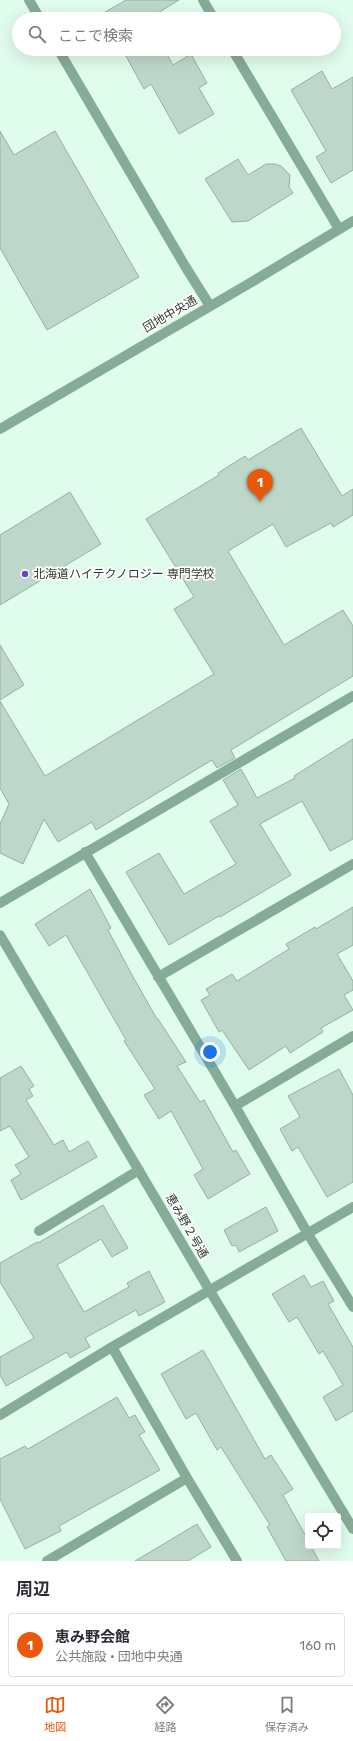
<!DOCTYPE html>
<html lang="ja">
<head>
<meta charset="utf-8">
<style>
  body { margin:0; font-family:Rubik,"Noto Sans JP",sans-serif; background:#f7f7f7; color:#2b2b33 }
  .controls { position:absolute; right:12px; bottom:12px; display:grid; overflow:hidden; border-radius:4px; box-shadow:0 4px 16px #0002 }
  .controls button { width:36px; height:36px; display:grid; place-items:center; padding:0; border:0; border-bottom:1px solid #e1e1e2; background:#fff; color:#2b2b33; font:20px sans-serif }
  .you { position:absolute; left:210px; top:1052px; width:14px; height:14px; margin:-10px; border:3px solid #fff; border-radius:50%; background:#1a73e8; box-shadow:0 0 0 6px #1a73e833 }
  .badge { display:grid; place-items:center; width:26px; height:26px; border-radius:50%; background:#ea580c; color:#fff; font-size:13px; font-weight:700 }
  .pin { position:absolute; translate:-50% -33px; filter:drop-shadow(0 1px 2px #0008) }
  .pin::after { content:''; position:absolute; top:21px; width:14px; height:12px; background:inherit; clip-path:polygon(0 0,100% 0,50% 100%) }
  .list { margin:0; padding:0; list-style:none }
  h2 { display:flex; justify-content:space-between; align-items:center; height:52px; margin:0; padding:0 16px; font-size:17px }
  h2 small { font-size:13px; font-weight:400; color:#7c7c81 }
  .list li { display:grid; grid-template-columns:26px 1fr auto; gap:12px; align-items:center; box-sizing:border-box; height:64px; margin:0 8px 8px; padding:0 8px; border:1px solid #e1e1e2; border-radius:4px }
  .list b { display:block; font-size:15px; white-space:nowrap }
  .list p { margin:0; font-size:13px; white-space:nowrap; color:#7c7c81 }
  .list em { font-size:13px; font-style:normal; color:#7c7c81 }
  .icon { flex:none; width:22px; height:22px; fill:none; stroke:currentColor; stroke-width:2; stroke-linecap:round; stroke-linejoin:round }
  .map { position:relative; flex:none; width:353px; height:1561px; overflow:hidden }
  .search { position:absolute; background:#fff; box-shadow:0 4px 16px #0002; left:12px; right:12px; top:12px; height:44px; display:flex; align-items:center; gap:10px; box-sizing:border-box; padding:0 14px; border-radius:22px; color:#7c7c81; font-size:15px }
  .sheet { height:124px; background:#fff }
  nav { display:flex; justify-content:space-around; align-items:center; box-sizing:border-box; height:56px; border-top:1px solid #e1e1e2; background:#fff; font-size:11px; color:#7c7c81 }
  nav a { display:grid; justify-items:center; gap:2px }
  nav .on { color:#ea580c }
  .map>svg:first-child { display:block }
  .building { fill:#bdd8ca; stroke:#96b0a2 }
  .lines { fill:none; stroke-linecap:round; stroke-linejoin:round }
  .minor { stroke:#86ac98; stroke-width:10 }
  .poi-dot { fill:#6944bc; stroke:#fff; stroke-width:1.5 }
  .labels { text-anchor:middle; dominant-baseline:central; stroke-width:3.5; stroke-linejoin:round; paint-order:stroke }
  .street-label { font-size:12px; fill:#2e3933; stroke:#fff }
  .poi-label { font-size:12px; fill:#2e3933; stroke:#fff; text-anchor:start }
</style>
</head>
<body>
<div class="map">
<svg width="353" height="1561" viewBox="0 0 353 1561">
  <rect width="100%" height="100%" fill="#e0fced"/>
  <path class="building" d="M126 0H179L148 19H93Z
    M138 49H164L173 65 191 54 207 83 199 88 214 114 179 134 151 84 144 89 126 56Z
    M322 71 332 89 353 77V170L331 183 316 157 326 151 291 90Z
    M0 131 14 155 55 131 139 277 47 330 0 248Z
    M238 159 248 175 266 164H274L281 166 290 175 289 187 293 193 248 221 232 222 205 179Z
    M301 428 342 496 353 489V515L333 527 331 523 286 547 273 524 228 551 284 645 343 610 353 626V676L231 750 235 758 217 768 212 760 96 830 92 822 58 842 44 819 23 864 0 853V824L9 804 0 788V701L45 776 214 674 174 609 194 597 146 519 219 475 218 473 245 456 248 460Z
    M70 492 101 544 0 605V535Z
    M0 645 24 685 0 700Z
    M353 739V839L330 851 302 801 260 824 291 875 220 917 219 916 169 945 126 872 159 853 184 894 236 864 210 821 238 805 223 780 241 769 257 798 295 778 294 776Z
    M90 889 111 928 108 930 132 975 157 1019H158L186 1062 177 1066 200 1102 204 1100 233 1152 236 1150 250 1174 208 1199 194 1175 203 1169 171 1111 159 1119 144 1095 155 1089 124 1041 126 1040 66 935 49 946 35 924Z
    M353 907V945L337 954 353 981V990L344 995 353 1010 321 1028 323 1032 290 1053 286 1046 249 1070 222 1030 219 1032 201 1000 210 995 206 989 232 974 237 981 289 949 286 944 315 927 316 929Z
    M21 1066 34 1086 29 1089 33 1096 26 1100 54 1145 63 1140 69 1152 88 1141 97 1157 21 1200 11 1180 21 1174 15 1165 29 1157 10 1126 0 1131V1078Z
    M339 1069 353 1095V1182L327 1197 298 1147 292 1151 280 1129 300 1117 288 1096Z
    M103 1205 128 1248 112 1257 101 1239 57 1265 84 1312 129 1287 127 1283 149 1271 165 1302 139 1316 136 1310 85 1338 90 1347 70 1358 67 1352 6 1386 0 1375V1357L34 1338 0 1282V1263L37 1242 38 1243Z
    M266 1207 278 1231 239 1252 236 1245 232 1246 224 1230Z
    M304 1275 311 1287 323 1281 334 1301 328 1304 353 1347V1411L336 1421 323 1397 343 1385 323 1351 319 1354 297 1317 289 1322 272 1294Z
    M203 1350 265 1459 271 1455 293 1489 283 1495 308 1540V1546H311L319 1561H286L267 1527 270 1525 221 1447 217 1450 196 1413 186 1419 161 1374Z
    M117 1397 129 1418 135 1415 145 1432 139 1435 160 1470 59 1526 61 1531 25 1549 0 1499V1459L25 1446 28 1449Z
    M197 1524 211 1547 188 1561H135Z"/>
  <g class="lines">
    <path class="minor" d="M29 0 40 19
      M203 0 214 19
      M58 49 185 266 210 306
      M232 49 339 229
      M0 429 250 283 353 221
      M85 852 235 1106 308 1234 353 1307
      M0 903 353 696
      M0 935 210 1291 353 1529
      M158 977 353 864
      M235 1106 353 1036
      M39 1231 139 1170
      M112 1347 187 1478 237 1561
      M0 1415 112 1347 353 1207
      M47 1561 187 1478"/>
  </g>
  <circle class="poi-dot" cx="25" cy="574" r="4"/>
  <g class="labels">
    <g class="street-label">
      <text transform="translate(170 314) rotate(-30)">団地中央通</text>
      <text transform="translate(187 1226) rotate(60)">恵み野２号通</text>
    </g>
    <g class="poi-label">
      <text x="33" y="574">北海道ハイテクノロジー 専門学校</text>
    </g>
  </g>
</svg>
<div class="controls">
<button><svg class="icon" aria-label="locate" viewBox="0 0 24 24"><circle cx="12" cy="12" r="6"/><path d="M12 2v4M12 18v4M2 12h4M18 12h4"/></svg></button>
</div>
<div class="you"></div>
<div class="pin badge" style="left:260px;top:502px">1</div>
<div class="search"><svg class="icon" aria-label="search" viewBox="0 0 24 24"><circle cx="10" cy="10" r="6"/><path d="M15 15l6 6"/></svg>ここで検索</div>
</div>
<section class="sheet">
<h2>周辺<small></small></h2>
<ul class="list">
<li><span class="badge">1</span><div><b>恵み野会館</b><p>公共施設 · 団地中央通</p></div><em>160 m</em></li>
</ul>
</section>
<nav>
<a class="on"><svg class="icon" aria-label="map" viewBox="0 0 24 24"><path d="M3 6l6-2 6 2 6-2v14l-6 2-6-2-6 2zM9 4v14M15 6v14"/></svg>地図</a>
<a><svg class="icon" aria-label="directions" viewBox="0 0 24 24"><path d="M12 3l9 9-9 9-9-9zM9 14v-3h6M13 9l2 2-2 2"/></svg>経路</a>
<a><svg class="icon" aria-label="saved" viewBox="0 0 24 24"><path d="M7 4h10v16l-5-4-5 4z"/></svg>保存済み</a>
</nav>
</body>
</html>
